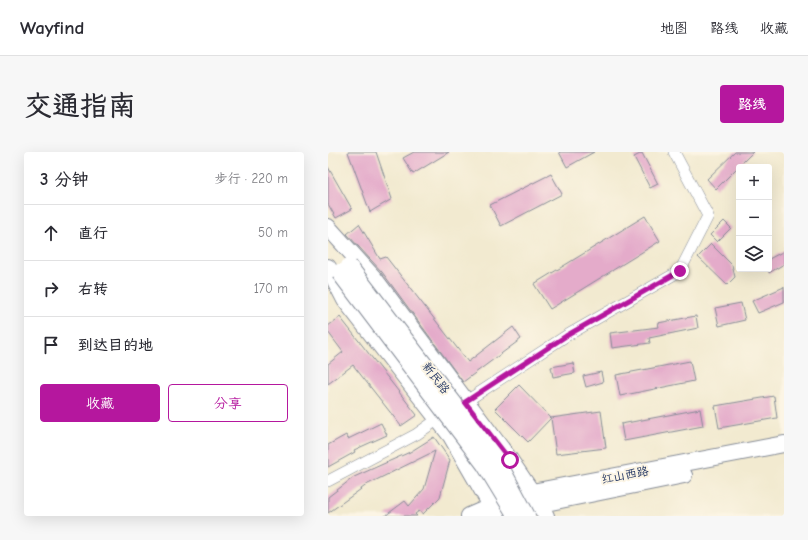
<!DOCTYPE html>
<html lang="zh">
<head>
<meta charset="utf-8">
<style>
  body { margin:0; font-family:"Comic Neue","LXGW WenKai TC",sans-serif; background:#f7f7f7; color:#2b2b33 }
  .controls { position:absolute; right:12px; top:12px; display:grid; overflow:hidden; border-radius:4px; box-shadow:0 4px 16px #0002 }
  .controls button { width:36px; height:36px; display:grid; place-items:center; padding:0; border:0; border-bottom:1px solid #e1e1e2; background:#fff; color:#2b2b33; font:20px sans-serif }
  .stop { position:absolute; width:12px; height:12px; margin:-9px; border:3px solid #b5179e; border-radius:50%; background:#fff }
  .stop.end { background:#b5179e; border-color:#fff; box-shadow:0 1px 4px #0008 }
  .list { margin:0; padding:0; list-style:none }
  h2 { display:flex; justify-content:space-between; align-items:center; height:52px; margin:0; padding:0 16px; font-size:17px }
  h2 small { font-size:13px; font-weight:400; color:#7c7c81 }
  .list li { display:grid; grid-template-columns:26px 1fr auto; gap:12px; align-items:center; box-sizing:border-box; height:56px; padding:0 16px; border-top:1px solid #e1e1e2 }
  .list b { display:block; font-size:15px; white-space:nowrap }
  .list em { font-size:13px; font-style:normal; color:#7c7c81 }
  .actions { display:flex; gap:8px; padding:12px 16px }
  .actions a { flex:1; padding:9px 0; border:1px solid #b5179e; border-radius:4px; text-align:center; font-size:14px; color:#b5179e }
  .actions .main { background:#b5179e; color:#fff }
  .icon { flex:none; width:22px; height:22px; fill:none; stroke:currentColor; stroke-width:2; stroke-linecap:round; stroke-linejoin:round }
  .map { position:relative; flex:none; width:456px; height:364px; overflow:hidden; border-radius:4px }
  header { display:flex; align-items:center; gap:24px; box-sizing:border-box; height:56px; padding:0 20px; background:#fff; border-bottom:1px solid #e1e1e2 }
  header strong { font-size:19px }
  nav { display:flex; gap:22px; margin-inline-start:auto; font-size:14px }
  .intro { display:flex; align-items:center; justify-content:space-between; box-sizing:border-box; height:96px; padding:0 24px }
  h1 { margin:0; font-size:28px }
  .button { padding:10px 18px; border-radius:4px; background:#b5179e; color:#fff; font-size:14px; font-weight:700 }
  main { display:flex; gap:24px; padding:0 24px }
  aside { flex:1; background:#fff; border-radius:4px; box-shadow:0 4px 16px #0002 }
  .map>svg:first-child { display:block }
  .building { fill:#e4abca }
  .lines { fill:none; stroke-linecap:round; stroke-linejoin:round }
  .street-casing { stroke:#868c97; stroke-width:12 }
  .secondary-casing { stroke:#868c97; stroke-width:18 }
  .street { stroke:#fff; stroke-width:11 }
  .secondary { stroke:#fff; stroke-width:16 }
  .secondary-bridge-casing { stroke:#868c97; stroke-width:18; stroke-linecap:butt }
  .secondary-bridge { stroke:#fff; stroke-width:16 }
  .route { stroke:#b5179e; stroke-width:5 }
  .labels { text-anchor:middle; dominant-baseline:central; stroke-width:4; stroke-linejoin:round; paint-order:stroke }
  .street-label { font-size:12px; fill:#1b2f5e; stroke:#fcf5e5 }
</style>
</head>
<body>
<header>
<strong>Wayfind</strong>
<nav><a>地图</a><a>路线</a><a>收藏</a></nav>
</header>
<div class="intro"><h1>交通指南</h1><a class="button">路线</a></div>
<main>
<aside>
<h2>3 分钟<small>步行 · 220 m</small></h2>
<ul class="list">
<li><svg class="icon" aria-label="ahead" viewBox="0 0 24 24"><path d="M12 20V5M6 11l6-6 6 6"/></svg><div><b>直行</b></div><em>50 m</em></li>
<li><svg class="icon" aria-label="right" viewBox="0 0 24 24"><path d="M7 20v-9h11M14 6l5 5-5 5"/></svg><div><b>右转</b></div><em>170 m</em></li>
<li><svg class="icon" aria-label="arrive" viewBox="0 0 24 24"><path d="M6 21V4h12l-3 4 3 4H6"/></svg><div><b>到达目的地</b></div></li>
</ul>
<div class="actions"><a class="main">收藏</a><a>分享</a></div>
</aside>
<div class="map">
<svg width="456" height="364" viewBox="0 0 456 364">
  <rect width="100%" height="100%" fill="#fcf5e5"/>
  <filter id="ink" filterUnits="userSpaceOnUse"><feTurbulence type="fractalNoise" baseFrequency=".025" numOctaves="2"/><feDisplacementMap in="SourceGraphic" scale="8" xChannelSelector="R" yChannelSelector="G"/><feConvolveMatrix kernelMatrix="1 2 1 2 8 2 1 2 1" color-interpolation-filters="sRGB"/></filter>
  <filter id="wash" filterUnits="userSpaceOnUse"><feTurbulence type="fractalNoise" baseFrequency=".012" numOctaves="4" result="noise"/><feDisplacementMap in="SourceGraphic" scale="16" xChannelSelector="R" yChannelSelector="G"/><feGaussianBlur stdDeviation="0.9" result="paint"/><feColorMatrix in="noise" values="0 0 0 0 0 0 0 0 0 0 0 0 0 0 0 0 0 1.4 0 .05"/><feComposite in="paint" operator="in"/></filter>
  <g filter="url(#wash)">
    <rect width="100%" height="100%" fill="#f2ead0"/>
    <g id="blocks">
      <path class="building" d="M20 0H48L64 47 42 60Z
        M86 0H121L85 22 75 6Z
        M231 0H266L239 15Z
        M407 0H425L388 37 379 27Z
        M314 1 330 32 322 36 306 5Z
        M0 15 24 57 8 66 0 52Z
        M223 22 234 42 173 74 162 53Z
        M317 64 332 89 222 157 206 132Z
        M396 69 403 76 389 90 382 83Z
        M31 72 52 107 58 105 140 210 185 175 193 187 135 230 54 120 19 82Z
        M383 92 404 113 407 125 399 133 370 105Z
        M456 99V112L441 121V107Z
        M456 135V150L430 161 424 149Z
        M413 151 417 168 391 174 387 156Z
        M368 164 370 176 321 186 322 191 284 196 282 181 331 175 330 171Z
        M12 165 89 263 73 274 25 213 0 232V212L15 200 0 180V174Z
        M362 209 366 229 292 244 288 223Z
        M245 211 247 221 225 225 223 215Z
        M273 220 275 230 258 235 255 224Z
        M191 233 223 266 200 290 167 257Z
        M446 244 449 266 391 276 387 254Z
        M372 257 375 274 296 289 293 272Z
        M273 259 278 296 228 302 223 266Z
        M53 271 59 283 26 298 27 300 0 315V293L18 283 20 287Z
        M106 285 122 308 112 345 95 362 91 359 87 362 89 364H57L77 349 81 354 96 337 107 299 40 332 0 361V345L26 325 82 300Z"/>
    </g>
  </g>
  <g filter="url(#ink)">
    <use href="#blocks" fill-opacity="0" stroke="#868c97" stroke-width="1"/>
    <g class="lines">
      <defs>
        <path id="street" d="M137 250 238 184 352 119 380 64 346 0
          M0 329 89 282 110 267"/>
        <path id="secondary" d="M0 75 46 126 182 308 211 351 218 364
          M0 115 17 148 123 284 169 364
          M203 354 356 323
          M141 364 164 354 204 340 456 292"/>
      </defs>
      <use href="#street" class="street-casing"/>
      <use href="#secondary" class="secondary-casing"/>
      <use href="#street" class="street"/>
      <use href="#secondary" class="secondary"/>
      <defs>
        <path id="secondary-bridge" d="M21 114 168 306 199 364
          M11 120 157 313 185 359"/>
      </defs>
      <use href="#secondary-bridge" class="secondary-bridge-casing"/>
      <use href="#secondary-bridge" class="secondary-bridge"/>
    </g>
  </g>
  <g class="lines" filter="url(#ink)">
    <path class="route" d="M182 308 137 250 238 184 352 119"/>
  </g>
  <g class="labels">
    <g class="street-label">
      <text transform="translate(108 226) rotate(52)">新民路</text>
      <text transform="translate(297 323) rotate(-11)">红山西路</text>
    </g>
  </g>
</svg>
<div class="controls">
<button>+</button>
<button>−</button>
<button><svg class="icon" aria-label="layers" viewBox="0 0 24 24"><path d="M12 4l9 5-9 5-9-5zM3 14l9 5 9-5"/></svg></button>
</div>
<div class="stop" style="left:182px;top:308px"></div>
<div class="stop end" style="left:352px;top:119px"></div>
</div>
</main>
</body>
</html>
